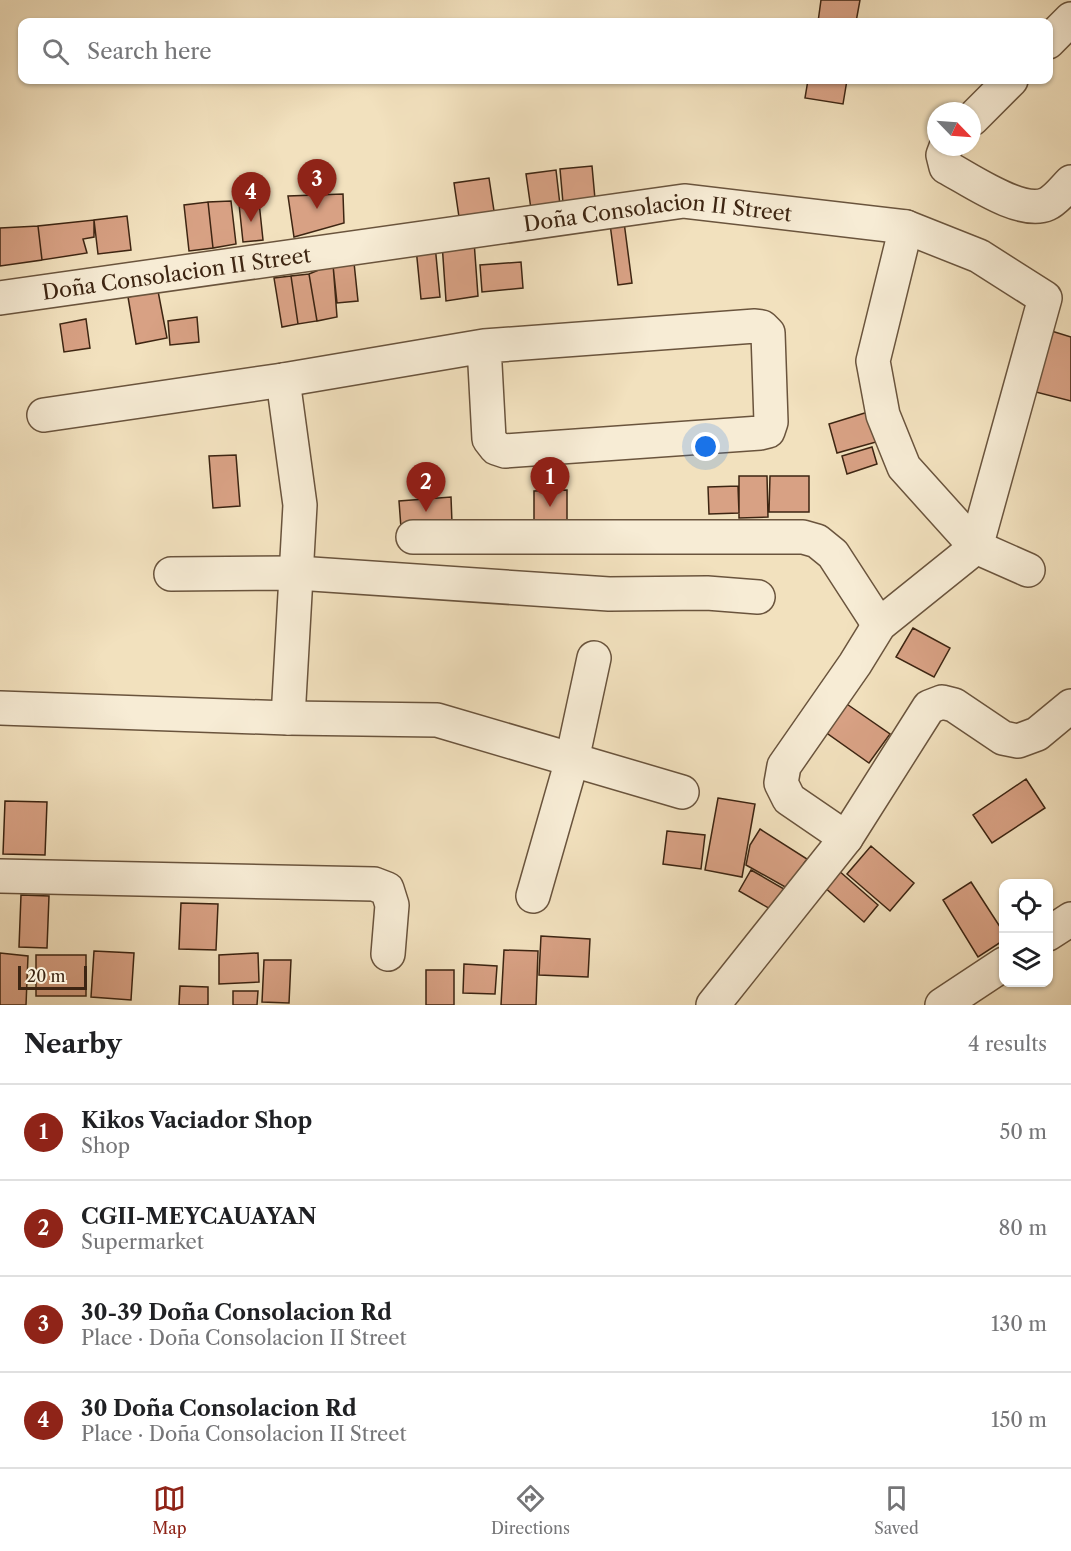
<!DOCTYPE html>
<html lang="en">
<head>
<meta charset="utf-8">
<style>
  body { margin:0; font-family:"Libre Caslon Text",serif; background:#f2f2f2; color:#202124 }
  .controls { position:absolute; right:18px; bottom:18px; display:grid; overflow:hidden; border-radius:12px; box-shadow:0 2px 4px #0004 }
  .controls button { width:54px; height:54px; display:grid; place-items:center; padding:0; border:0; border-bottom:2px solid #e0e0e0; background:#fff; color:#202124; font:30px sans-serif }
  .compass { position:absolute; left:927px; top:102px; width:54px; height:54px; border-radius:50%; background:#fff; box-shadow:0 2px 4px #0004; rotate:115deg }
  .scale { position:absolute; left:18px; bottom:15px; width:69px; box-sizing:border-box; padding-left:6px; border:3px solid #3d2512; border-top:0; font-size:16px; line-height:21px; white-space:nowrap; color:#3d2512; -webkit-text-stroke:4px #f7ecd5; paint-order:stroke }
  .you { position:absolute; left:706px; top:447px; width:21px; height:21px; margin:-15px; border:4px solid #fff; border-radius:50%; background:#1a73e8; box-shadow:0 0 0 9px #1a73e833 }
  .badge { display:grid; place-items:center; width:39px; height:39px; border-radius:50%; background:#8f2418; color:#fff; font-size:20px; font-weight:700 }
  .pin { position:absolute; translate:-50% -50px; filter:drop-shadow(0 2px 3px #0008) }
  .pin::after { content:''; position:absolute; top:32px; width:21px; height:18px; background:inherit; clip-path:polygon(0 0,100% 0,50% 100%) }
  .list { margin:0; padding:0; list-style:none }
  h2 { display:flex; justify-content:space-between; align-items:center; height:78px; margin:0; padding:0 24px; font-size:26px }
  h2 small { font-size:20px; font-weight:400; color:#757577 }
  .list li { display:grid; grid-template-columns:39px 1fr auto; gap:18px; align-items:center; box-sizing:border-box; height:96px; padding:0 24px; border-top:2px solid #e0e0e0 }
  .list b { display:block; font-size:22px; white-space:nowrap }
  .list p { margin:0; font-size:20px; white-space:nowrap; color:#757577 }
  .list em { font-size:20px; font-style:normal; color:#757577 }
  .icon { flex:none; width:33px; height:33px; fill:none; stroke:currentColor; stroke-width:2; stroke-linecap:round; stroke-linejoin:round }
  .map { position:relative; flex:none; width:1071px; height:1005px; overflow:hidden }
  .search { position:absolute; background:#fff; box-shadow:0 2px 4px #0004; left:18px; right:18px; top:18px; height:66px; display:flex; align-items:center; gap:15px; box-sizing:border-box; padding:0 21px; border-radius:12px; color:#757577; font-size:22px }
  .sheet { height:462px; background:#fff }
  nav { display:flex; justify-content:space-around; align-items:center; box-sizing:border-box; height:84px; border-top:2px solid #e0e0e0; background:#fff; font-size:16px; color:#757577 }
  nav a { display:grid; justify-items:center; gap:3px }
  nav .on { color:#8f2418 }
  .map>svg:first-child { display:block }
  .building { fill:#d8a184; stroke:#3d2512; stroke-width:1.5 }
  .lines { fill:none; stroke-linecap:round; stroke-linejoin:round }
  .minor-casing { stroke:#6a543d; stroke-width:36 }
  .minor { stroke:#f7ecd5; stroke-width:33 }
  .labels { text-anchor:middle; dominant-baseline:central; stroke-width:6; stroke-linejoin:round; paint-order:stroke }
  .street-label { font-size:21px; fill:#3d2512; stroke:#f7ecd5 }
</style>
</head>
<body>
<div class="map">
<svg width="1071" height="1005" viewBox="0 0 1071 1005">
  <rect width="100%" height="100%" fill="#f2e1be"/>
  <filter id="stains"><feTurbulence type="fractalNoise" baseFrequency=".00333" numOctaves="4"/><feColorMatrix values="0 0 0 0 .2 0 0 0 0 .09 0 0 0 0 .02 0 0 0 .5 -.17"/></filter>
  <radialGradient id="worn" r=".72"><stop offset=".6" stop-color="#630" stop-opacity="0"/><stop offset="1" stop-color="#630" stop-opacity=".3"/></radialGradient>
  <path class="building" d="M821 0H860L856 22H818Z
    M808 80H847L843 104 805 98Z
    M592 166 595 199 563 203 560 169Z
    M556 170 560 205 531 209 526 174Z
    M489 178 494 211 459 217 454 183Z
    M343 194 344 223 294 237 288 196Z
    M231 201 236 244 213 248 208 202Z
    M208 202 213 248 189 251 184 205Z
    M259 202 263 240 243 242 239 204Z
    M127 216 131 250 98 254 94 220Z
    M94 220V237L83 239 87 253 42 260 38 226Z
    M624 222 632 283 618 285 610 224Z
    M38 226 42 260 0 266V228Z
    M474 241 478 296 446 301 442 243Z
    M435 245 440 297 421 299 416 248Z
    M353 253 358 301 337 303 332 256Z
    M521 262 523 288 482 292 480 265Z
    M333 264 337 317 317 321 309 274Z
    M309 274 317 321 298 324 291 276Z
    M291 276 298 324 282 327 274 278Z
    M158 291 167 338 136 344 128 297Z
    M197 317 199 342 170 345 168 321Z
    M86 319 90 348 64 352 60 324Z
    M1045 329 1071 337V401L1028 390Z
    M868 412 876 442 837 453 829 424Z
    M872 447 877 464 847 474 842 456Z
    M236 455 240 506 213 508 209 456Z
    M739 476H767L768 517 739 518Z
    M770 476H809V512H769Z
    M738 486 739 513 709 514 708 487Z
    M567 490V522L534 523V491Z
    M451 497 452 523 401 528 399 501Z
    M913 628 950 648 934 677 896 657Z
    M841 700 890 734 869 763 821 729Z
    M1026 779 1045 808 992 843 973 815Z
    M718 798 755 804 742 877 705 870Z
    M5 801 47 802 45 855 3 854Z
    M760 829 807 859 787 888 746 865 750 845Z
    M667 831 705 835 701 869 663 864Z
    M871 846 914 883 890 911 847 874Z
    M751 870 784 889 772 910 739 891Z
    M838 870 878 905 864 922 823 886Z
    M971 882 1004 933V940L978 957 943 900Z
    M21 895 49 896 47 948 19 947Z
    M181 903 218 904 216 950 179 949Z
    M541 936 590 939 588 977 539 975Z
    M504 950 538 951 536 1005H501Z
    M94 951 134 953 131 1000 91 997Z
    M0 953 28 956 26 1005H0Z
    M258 953 259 982 219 984V955Z
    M36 955H86V996H36Z
    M264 960H291L289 1003 262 1002Z
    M464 964 497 966 495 994 463 993Z
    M426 970H454V1005H426Z
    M180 986 208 987V1005H179Z
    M233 991H258L257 1005H233Z"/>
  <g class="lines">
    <defs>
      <g id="minor">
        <path d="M1048 42 1071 19"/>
        <path d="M972 119 1011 80"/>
        <path d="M946 147 943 155 946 167C969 179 1021 216 1047 204 1056 200 1064 189 1071 182"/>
        <path d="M906 227 873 361 883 415 904 467 976 547 1028 570"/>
        <path id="s1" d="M0 298 684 201 906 227 979 256 1045 298 976 547 879 625 855 664 784 766 781 783 789 799 846 838"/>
        <path d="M283 380 300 505 288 718"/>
        <path d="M44 415 283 380 484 346 755 326 762 327 768 333 771 422 768 431 760 433 505 451 496 448 489 439 484 346"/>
        <path d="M413 537H803L817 541 833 554 879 625"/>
        <path d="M171 574 297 573 609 594 707 593 758 597"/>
        <path d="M0 708 288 718 437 720 682 792"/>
        <path d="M0 876 374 884 387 889 392 905 388 954"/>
        <path d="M533 896 572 760 594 658"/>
        <path d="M1048 934 1071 919"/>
        <path d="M713 1005 846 838 929 707 942 702 954 705 1003 738 1018 741 1037 734 1071 706"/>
        <path d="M942 1005 1004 964"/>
      </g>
    </defs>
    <use href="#minor" class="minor-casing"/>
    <use href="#minor" class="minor"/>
  </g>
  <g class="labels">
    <g class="street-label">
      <text stroke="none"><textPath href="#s1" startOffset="664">Doña Consolacion II Street</textPath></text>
      <text stroke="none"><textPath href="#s1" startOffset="178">Doña Consolacion II Street</textPath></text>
    </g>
  </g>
  <rect width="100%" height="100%" filter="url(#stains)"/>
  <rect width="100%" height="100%" fill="url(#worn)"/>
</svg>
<div class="controls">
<button><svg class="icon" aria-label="locate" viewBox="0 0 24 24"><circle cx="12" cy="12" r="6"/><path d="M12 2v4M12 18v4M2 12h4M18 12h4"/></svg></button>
<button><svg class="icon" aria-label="layers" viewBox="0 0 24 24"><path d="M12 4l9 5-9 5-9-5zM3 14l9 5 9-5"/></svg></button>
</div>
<svg class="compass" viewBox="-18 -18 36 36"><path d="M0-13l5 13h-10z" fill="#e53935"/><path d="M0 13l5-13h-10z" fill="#757577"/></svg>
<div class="scale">20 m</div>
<div class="you"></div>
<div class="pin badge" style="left:550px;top:507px">1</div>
<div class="pin badge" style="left:426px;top:512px">2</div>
<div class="pin badge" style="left:317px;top:209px">3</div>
<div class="pin badge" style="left:251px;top:222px">4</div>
<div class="search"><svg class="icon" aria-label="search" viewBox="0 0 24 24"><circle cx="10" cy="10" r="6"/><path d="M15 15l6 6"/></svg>Search here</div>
</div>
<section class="sheet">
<h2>Nearby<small>4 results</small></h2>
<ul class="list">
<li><span class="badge">1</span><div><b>Kikos Vaciador Shop</b><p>Shop</p></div><em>50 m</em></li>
<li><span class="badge">2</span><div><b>CGII-MEYCAUAYAN</b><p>Supermarket</p></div><em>80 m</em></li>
<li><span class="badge">3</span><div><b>30-39 Doña Consolacion Rd</b><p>Place · Doña Consolacion II Street</p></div><em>130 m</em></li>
<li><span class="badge">4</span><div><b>30 Doña Consolacion Rd</b><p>Place · Doña Consolacion II Street</p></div><em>150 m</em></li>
</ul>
</section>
<nav>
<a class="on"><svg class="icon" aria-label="map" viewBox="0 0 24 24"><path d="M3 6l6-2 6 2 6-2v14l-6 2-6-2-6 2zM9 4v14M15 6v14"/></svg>Map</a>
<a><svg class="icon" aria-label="directions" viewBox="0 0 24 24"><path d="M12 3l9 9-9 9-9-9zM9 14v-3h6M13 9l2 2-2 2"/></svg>Directions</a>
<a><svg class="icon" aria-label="saved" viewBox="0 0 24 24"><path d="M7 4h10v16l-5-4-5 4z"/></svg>Saved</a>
</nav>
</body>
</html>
